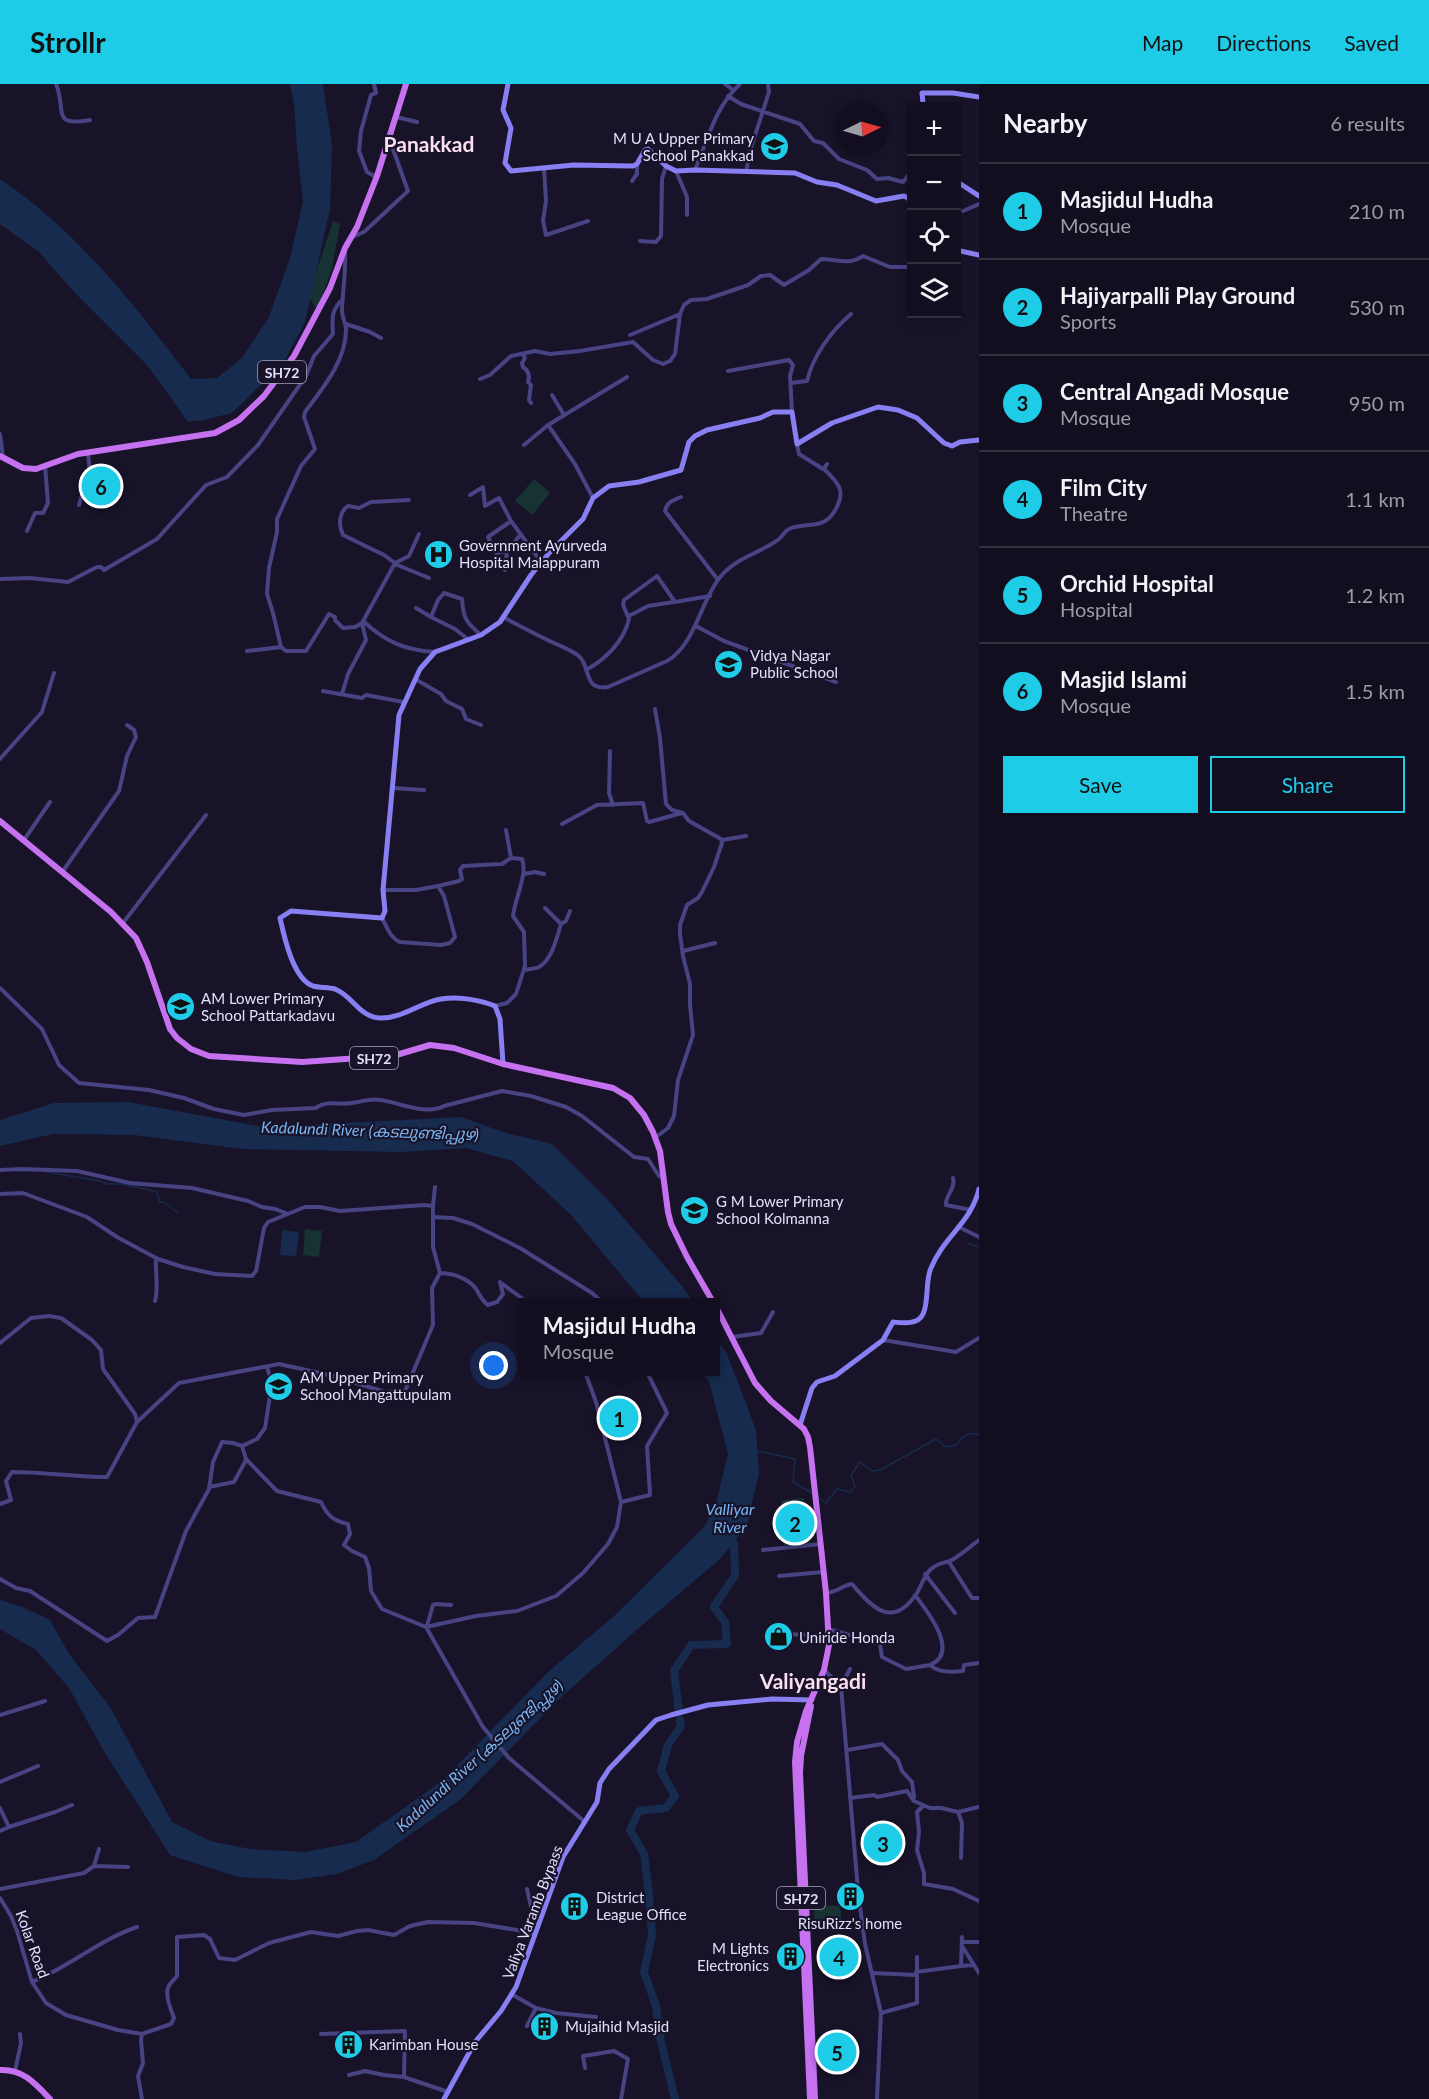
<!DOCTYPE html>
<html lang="en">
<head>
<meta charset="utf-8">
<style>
  body { margin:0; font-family:Lato,"Noto Sans Malayalam",sans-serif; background:#1b1728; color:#f1f3f6 }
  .controls { position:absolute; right:18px; top:18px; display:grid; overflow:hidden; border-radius:0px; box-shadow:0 3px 9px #0003 }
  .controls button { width:54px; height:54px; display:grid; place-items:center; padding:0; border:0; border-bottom:2px solid #312e3d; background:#120e1f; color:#f1f3f6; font:30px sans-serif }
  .compass { position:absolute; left:835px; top:18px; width:54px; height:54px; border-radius:50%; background:#120e1f; box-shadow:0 3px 9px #0003; rotate:85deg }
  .you { position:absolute; left:494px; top:1282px; width:21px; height:21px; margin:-15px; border:4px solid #fff; border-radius:50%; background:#1a73e8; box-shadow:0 0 0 9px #1a73e833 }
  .badge { display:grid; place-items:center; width:39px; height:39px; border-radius:50%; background:#1ecce8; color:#111; font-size:20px; font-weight:700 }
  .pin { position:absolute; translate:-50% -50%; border:3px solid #fff; box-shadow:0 2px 6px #0006 }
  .popup { position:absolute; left:519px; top:1214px; width:201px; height:78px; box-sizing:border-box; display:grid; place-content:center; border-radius:0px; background:#120e1f; filter:drop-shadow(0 2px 4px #0005); font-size:20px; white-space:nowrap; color:#9c9ca4 }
  .popup b { font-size:22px; color:#f1f3f6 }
  .popup::after { content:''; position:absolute; left:50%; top:100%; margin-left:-12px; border:12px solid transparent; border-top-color:#120e1f }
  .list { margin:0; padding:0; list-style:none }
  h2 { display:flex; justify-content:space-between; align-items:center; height:78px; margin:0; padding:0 24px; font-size:26px }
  h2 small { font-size:20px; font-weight:400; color:#9c9ca4 }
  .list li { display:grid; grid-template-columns:39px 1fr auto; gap:18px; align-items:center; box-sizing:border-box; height:96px; padding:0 24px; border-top:2px solid #312e3d }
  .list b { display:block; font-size:22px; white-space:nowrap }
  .list p { margin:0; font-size:20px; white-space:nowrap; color:#9c9ca4 }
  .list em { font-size:20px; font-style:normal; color:#9c9ca4 }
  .actions { display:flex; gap:12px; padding:18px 24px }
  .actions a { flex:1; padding:14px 0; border:2px solid #1ecce8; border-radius:0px; text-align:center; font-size:21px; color:#1ecce8 }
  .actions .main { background:#1ecce8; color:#111 }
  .icon { flex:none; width:33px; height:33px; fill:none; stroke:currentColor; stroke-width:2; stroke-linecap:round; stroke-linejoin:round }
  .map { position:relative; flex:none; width:979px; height:2015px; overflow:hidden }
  header { display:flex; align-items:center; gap:36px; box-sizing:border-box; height:84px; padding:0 30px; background:#1ecce8; color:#111 }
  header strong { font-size:28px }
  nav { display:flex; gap:33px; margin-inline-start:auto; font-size:21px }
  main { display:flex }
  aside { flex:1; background:#120e1f }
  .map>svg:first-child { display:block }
  .green { fill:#173232 }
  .water { fill:#172b4e }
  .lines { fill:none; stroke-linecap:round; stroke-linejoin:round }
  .stream { stroke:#172b4e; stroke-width:1.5 }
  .river { stroke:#172b4e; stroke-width:8 }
  .street { stroke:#484383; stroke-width:4 }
  .secondary { stroke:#877ff2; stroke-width:5 }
  .primary { stroke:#c571f0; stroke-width:6 }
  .labels { text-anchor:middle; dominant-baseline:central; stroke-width:4.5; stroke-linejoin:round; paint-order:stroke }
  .shield { fill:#181329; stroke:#a6a1bd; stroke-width:1.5 }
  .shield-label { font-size:14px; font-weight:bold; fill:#e3defc }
  .poi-label { font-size:15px; fill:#e3defc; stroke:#181329; text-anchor:start }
  .street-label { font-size:15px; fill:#e3defc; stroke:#181329 }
  .water-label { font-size:16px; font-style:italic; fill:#77b4f1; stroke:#181329 }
  .district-label { font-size:21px; font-weight:bold; fill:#fce0f1; stroke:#181329 }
</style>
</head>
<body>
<header>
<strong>Strollr</strong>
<nav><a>Map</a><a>Directions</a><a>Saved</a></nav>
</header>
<main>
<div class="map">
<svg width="979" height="2015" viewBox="0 0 979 2015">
  <rect width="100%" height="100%" fill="#181329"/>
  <path class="green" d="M776 49 779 65 784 66 785 69 772 78 770 74 763 73 768 50Z
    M333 137 340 140 332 185 317 225 308 212Z
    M534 395 550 409 532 431 515 417Z
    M724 569 740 575 742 579 737 593 730 591 732 584 727 579 728 574 724 571Z
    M305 1145 322 1147 319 1173 303 1171Z
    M804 1414 811 1461 784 1462 781 1416Z
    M814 1821 840 1822 842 1841 815 1840Z"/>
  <path class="water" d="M290 0H323L332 61 330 125 305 238 283 280 232 329 204 336 188 338 147 281 77 211 38 167 0 140V95C78 147 134 221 191 295L217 294 242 274 269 233 290 174 303 118 297 65 294 20Z
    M128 1018 263 1043 461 1033 503 1048 552 1060 610 1118 682 1202 693 1218H644L571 1131 513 1077 466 1064 400 1068 243 1065 134 1051 53 1050 0 1062V1036L54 1019Z
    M282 1146 299 1148 296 1172 280 1171Z
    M715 1252 727 1270 756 1346 759 1389 747 1441 720 1475 632 1550 559 1615 461 1715 374 1776 337 1790 295 1796 238 1793 170 1771 102 1664 69 1604 36 1566 0 1545V1516L20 1522 50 1536 69 1570 110 1623 172 1738 210 1757 250 1765 305 1768 356 1758 442 1697 549 1587 612 1534 704 1443 716 1419 728 1370 709 1297 701 1288H715Z"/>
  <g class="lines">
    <path class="stream" d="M20 1087H33
      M47 1088 100 1097 107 1100H123L157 1108 160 1118H164L178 1129
      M968 1159 979 1163
      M757 1367 795 1375 793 1398 812 1409
      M819 1414 826 1419 837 1405 850 1408 855 1403 851 1391 860 1378 872 1387 880 1386 936 1355 946 1363 956 1361C964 1352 967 1347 979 1351"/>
    <path class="river" d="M679 1628 674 1587 691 1561 727 1560 725 1538 714 1523 735 1491 734 1459 727 1451
      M675 2015 661 1958 656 1922 644 1888 652 1851 649 1810 644 1770 630 1746 639 1727 666 1724 675 1712 661 1687 668 1661 681 1642 680 1636"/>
    <path class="street" d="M56 0C67 26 50 43 90 36
      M374 0 376 9 371 11 361 47 359 67 367 88 376 93
      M725 0 733 6
      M728 12 741 20 800 40 814 57 823 59 839 75 867 86 877 95 888 94 903 98 912 87
      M396 33 417 38
      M544 84 546 117 543 137 546 151 588 137
      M695 86C708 55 715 23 740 0
      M676 87 687 113V131
      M746 88 751 64 769 8 768 0
      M632 97 637 90V80
      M963 127 979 120
      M352 153 364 148 408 107 389 54
      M640 157 656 158 661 152 662 95 666 82
      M345 168C346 187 343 205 342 224 341 232 346 238 346 246 346 277 322 305 305 328L304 333 315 365 301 382 277 435V448L269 484 267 510 273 529 281 563 286 567H306L329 530 335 533V536L343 544 355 543 362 539 395 479 384 471 343 451C338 441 339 428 348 422L359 424 371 418 409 416
      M346 240 370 248 381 254
      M630 251 680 230
      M523 270 525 274 522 279 523 283C529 287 530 292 528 298L531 301 529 316 531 319
      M728 287 789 276 793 281 790 292 792 328
      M480 295 490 291 511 272 535 267 550 270 580 267 633 258 653 276 663 280 670 277 675 270 680 230 684 221 691 216 707 215 748 201 761 192 770 191 784 201 809 186 821 175C837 175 848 182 863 172L890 183H912
      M791 299 807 297C813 272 831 247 851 230
      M552 311 564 331
      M0 350 3 373
      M797 360 799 370 823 385
      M524 361 548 341
      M470 411 483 403 485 422 499 414 511 437 541 478
      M681 413C673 416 667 418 665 427L718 496
      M593 414 575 380 548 341 627 293
      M79 421 82 411 91 400 88 369
      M511 437 488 453 496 469 507 467 521 450
      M27 447 35 429H43L48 419 45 382
      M395 479 409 472 419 450
      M395 480 429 494
      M505 486 507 467
      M0 495 30 494 68 498 97 483H101L104 486 157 455 206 401 227 393 258 361 306 292 314 272 333 250C332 234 331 226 343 215
      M416 524 431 533
      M629 532 648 522 674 518
      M503 533C520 542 537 551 554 559 563 563 571 566 579 572 591 583 583 607 608 603L667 577C696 560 701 515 721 492 737 473 761 469 779 455 783 452 784 447 789 445 805 438 823 446 834 428 847 408 839 399 824 385L827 380
      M363 537C386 558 404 566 435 568
      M696 542 724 557 836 598
      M469 556 455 545 431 533 438 516 444 509 462 515C463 535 467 539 481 551
      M247 567 281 563
      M586 586C606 575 624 557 629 535L623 521 624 516 657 492 675 518 710 512
      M415 595 441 610 446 617 462 625 466 635 481 641
      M323 607 362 614 366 611 403 618
      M342 610 348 590 366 556 362 539
      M655 625 660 654 666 720 672 726 683 729 689 737 721 755 722 759 714 783 702 808 698 814 687 821 680 841V850L683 872 690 900V921L693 951 678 996 674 1032 668 1044 656 1053
      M610 667 609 709 613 721
      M0 675 42 628 54 589
      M393 704 424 706
      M562 740 597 721 643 719 647 737 649 738 682 729
      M24 756 50 718
      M722 756 746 752
      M63 787 119 707 127 672 136 653 134 646 127 641
      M524 790 535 788 544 790
      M438 802 459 797 462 795 460 786 463 782 502 780 511 774
      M382 834C387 843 390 854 400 858L441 861 450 859 455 853 444 812 438 802 416 806H383
      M123 839 206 731
      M561 840 566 837 570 827
      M683 867 715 859
      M524 886C528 885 535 885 539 883 552 876 557 853 561 840L545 824
      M0 904 42 945 59 981 79 999 149 1006 184 1014 214 1025 244 1031 272 1026 316 1024C325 1016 340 1021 352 1019 361 1018 371 1014 380 1016 399 1018 425 1032 444 1022L502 1007 531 1012 566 1023 582 1032 634 1073 648 1075 659 1092 663 1093
      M495 922 507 919 516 910 525 882 524 848 513 832C515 814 528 790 522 775L511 774 506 746
      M0 1086 22 1085 77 1087 130 1099 192 1104 248 1117 262 1123 275 1125 288 1130
      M953 1094C956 1105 945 1111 946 1121L971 1126
      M0 1110 23 1109 87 1133 117 1153 158 1175 183 1183 215 1190 252 1192 256 1187 264 1144 268 1138 305 1123H320L340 1127 424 1121 433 1122V1163L440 1189 432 1204 433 1241 405 1307 385 1308 333 1292 279 1280 179 1299 137 1338 107 1393C75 1393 44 1388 12 1388L6 1397 11 1416 0 1420
      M433 1122 435 1103
      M433 1133 453 1134 472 1140 520 1164 592 1209 602 1218
      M959 1143 979 1153
      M440 1189C452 1189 468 1194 476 1205 480 1211 482 1217 488 1221L497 1218 503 1210 500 1198
      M501 1199 527 1218
      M155 1217C159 1203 155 1189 156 1174
      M732 1253 761 1249 773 1228
      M883 1256 956 1268 979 1254
      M0 1259 31 1234 49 1232 61 1234 92 1256 101 1266 103 1285 135 1330 137 1337
      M242 1362 246 1375 277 1407 321 1418C327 1431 333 1437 348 1440L350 1450 344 1461 352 1467 365 1473 369 1484 371 1507 382 1525 426 1543 483 1643 509 1674 585 1738
      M242 1362 257 1355 265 1344 272 1299 267 1283
      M209 1403 234 1398 246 1376
      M621 1418 650 1411 647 1362 667 1329 647 1288
      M763 1466 821 1460
      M949 1478 972 1514H979
      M925 1490 955 1529
      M779 1492 823 1488
      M0 1495 16 1504 30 1507 107 1557 118 1551 138 1534 155 1533 186 1447 209 1405 213 1378 222 1358 233 1359 242 1362
      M826 1509C839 1508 842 1501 852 1500 873 1525 893 1545 917 1509 922 1500 924 1492 931 1485 937 1479 945 1479 952 1476 962 1470 970 1463 979 1456
      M915 1511C926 1526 961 1568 930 1581
      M427 1542 433 1521 435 1520 451 1521
      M426 1543 476 1532 517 1527 556 1512 583 1489 608 1460 617 1443 621 1418 596 1318 585 1288
      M828 1545 878 1559 880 1560 882 1573 906 1585 930 1581C939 1589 952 1588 963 1587L964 1581 979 1579
      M787 1550 828 1552
      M824 1586 841 1602 858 1807 865 1860 881 1929 877 2015
      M841 1602 850 1585
      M0 1631 45 1617
      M847 1666 882 1660 898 1676 902 1687 912 1698 914 1713
      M0 1698 38 1682
      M850 1714 874 1711 877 1713 907 1707 914 1717 930 1724H941L958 1728 979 1723
      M923 1722 917 1728 919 1748 917 1766 924 1789V1800L953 1805 979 1817
      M0 1724 9 1743 0 1747
      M958 1728 962 1739 961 1774
      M9 1743 55 1728 72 1721
      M94 1782 128 1783
      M0 1805 84 1789 94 1782 99 1765
      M527 1805 532 1827V1846L536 1849
      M0 1814 11 1832 17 1847 32 1898 46 1919 66 1931 118 1946 142 1950
      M962 1858H979
      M962 1862 979 1889
      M961 1882 974 1881
      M916 1888 961 1882 962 1853
      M872 1889 916 1891
      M32 1898C69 1883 99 1856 137 1843
      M511 1910 536 1924 556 1929 596 1933
      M881 1929 917 1919V1873
      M527 1942 536 1924
      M321 1950 405 1947 404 1993
      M585 1984 583 1972 614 1967 628 1975 621 2015
      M15 1987 21 1959 20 1950
      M349 1991 365 1987 384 1991 404 1993 448 2008
      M142 2015 138 1992 143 1979 141 1956 142 1950 171 1940 174 1934C171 1925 163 1909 170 1900 172 1897 175 1895 177 1892V1853L204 1851 210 1855 219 1874 235 1876 269 1859 311 1848 338 1852 357 1847 368 1846 394 1851 410 1842 428 1838 474 1839 529 1848 535 1852"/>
    <path class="secondary" d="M508 0 503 26 511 44 505 79 511 87 574 81 633 82 637 80 645 66 648 65 666 82 676 87 695 86 795 89 817 98 837 101 876 117 904 112 908 114 912 121
      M925 22 923 19 922 9H953L979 13
      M956 97 979 112
      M956 166 979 171
      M503 980 500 935 495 922C480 916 458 912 441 915 421 918 402 935 380 934 359 933 353 912 335 905 328 903 320 904 313 902 293 895 284 852 280 834L291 827 382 834 385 827 383 806 399 631 420 585 435 568 481 551 500 538 531 491 550 468 583 435 593 414 609 402 639 398 681 386 689 358 695 352 707 346 760 334 773 328H792L797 360 832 339 878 323 898 326 917 334 944 359 952 362 960 358 979 356
      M800 1341 812 1304 817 1298 835 1292 883 1256 893 1238C903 1239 918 1241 923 1230 929 1219 925 1197 931 1184 944 1152 971 1139 979 1105
      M444 2015 475 1958 501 1927 516 1903 563 1773 597 1718 600 1699 609 1685 656 1636 671 1631 708 1621 772 1615 812 1616"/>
    <path class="primary" d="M0 372 23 384 36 385 78 370 215 349 239 336 264 312 294 272 330 204 345 164 357 143 377 92 406 0
      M0 737 111 828 136 854 147 878 170 945 177 954 191 965 209 972 302 978 360 974H386L430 961 454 964 503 980 613 1004 630 1014 644 1031 653 1048 660 1067 668 1128 671 1140 687 1173 713 1218
      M715 1221 755 1299 771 1317 804 1345 808 1353 810 1363 826 1509 829 1561 824 1586 806 1627 797 1658 795 1678 810 2015
      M811 1622 801 1672 800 1689 815 2015
      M0 1986C23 1985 35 1999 50 2015"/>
  </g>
  <defs>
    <symbol id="school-disc" viewBox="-11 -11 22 22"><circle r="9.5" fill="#1ecce8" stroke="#181329"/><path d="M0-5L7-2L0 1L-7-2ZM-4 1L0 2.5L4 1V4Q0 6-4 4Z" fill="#111"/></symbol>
    <symbol id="hospital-disc" viewBox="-11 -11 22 22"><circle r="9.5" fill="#1ecce8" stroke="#181329"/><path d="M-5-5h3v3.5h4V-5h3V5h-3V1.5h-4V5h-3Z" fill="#111"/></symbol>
    <symbol id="shop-disc" viewBox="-11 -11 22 22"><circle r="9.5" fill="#1ecce8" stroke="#181329"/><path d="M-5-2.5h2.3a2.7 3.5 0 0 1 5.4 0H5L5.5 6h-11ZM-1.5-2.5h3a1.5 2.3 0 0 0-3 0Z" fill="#111"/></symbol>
    <symbol id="building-disc" viewBox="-11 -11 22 22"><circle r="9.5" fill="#1ecce8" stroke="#181329"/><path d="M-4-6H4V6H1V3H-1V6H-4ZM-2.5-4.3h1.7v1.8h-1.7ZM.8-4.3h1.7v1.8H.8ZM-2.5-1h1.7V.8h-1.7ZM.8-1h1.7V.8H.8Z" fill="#111"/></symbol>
  </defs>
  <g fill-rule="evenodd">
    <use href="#school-disc" x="758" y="46" width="33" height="33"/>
    <use href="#hospital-disc" x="422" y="454" width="33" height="33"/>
    <use href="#school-disc" x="712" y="564" width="33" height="33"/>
    <use href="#school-disc" x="164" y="906" width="33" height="33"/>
    <use href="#school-disc" x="678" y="1110" width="33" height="33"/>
    <use href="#school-disc" x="262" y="1286" width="33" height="33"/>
    <use href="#shop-disc" x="762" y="1536" width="33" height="33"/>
    <use href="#building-disc" x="834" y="1796" width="33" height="33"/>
    <use href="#building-disc" x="558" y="1806" width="33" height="33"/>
    <use href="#building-disc" x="774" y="1856" width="33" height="33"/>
    <use href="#building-disc" x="528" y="1926" width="33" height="33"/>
    <use href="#building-disc" x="332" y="1944" width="33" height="33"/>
  </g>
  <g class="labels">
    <g class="shield">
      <rect x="258" y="277" width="48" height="22" rx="4.5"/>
      <rect x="350" y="963" width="48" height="22" rx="4.5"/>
      <rect x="777" y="1803" width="48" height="22" rx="4.5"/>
    </g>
    <g class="shield-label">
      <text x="282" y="288">SH72</text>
      <text x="374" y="974">SH72</text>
      <text x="801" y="1814">SH72</text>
    </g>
    <g class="poi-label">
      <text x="754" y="54" text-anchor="end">M U A Upper Primary<tspan x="754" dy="17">School Panakkad</tspan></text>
      <text x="459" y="461">Government Ayurveda<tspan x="459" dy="17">Hospital Malappuram</tspan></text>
      <text x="750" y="571">Vidya Nagar<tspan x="750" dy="17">Public School</tspan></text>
      <text x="201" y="914">AM Lower Primary<tspan x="201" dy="17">School Pattarkadavu</tspan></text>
      <text x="716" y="1117">G M Lower Primary<tspan x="716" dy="17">School Kolmanna</tspan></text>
      <text x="300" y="1293">AM Upper Primary<tspan x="300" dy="17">School Mangattupulam</tspan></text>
      <text x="799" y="1553">Uniride Honda</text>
      <text x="596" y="1813">District<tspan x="596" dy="17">League Office</tspan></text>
      <text x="850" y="1839" text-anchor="middle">RisuRizz's home</text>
      <text x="769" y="1864" text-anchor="end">M Lights<tspan x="769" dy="17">Electronics</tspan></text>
      <text x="565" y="1942">Mujaihid Masjid</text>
      <text x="369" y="1960">Karimban House</text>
    </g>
    <g class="street-label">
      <text transform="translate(532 1828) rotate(-69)">Valiya Varamb Bypass</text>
      <text transform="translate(33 1860) rotate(70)">Kolar Road</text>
    </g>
    <g class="water-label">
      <text transform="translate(370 1046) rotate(2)">Kadalundi River (കടലുണ്ടിപ്പുഴ)</text>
      <text x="730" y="1424">Valliyar<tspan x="730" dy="18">River</tspan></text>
      <text transform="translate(479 1671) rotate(-42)">Kadalundi River (കടലുണ്ടിപ്പുഴ)</text>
    </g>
    <g class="district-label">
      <text x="429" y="59">Panakkad</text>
      <text x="813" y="1596">Valiyangadi</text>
    </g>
  </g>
</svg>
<div class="controls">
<button>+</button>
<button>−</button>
<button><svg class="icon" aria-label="locate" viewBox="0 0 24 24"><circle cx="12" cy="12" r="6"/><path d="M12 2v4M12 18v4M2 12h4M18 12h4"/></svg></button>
<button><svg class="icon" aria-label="layers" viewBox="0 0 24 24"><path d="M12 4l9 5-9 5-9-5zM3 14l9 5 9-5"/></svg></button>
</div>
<svg class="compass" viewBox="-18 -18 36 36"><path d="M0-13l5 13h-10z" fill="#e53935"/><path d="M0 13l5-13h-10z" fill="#9c9ca4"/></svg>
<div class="you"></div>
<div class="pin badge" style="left:619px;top:1334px">1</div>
<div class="popup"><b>Masjidul Hudha</b>Mosque</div>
<div class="pin badge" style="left:795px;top:1439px">2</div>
<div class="pin badge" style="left:883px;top:1759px">3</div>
<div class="pin badge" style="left:839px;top:1873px">4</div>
<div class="pin badge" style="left:837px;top:1968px">5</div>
<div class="pin badge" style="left:101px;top:402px">6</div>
</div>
<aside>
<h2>Nearby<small>6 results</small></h2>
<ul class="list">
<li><span class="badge">1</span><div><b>Masjidul Hudha</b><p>Mosque</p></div><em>210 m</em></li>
<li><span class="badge">2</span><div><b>Hajiyarpalli Play Ground</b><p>Sports</p></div><em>530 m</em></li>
<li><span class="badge">3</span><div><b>Central Angadi Mosque</b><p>Mosque</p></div><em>950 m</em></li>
<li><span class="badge">4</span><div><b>Film City</b><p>Theatre</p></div><em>1.1 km</em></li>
<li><span class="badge">5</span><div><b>Orchid Hospital</b><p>Hospital</p></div><em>1.2 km</em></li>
<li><span class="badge">6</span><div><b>Masjid Islami</b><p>Mosque</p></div><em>1.5 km</em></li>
</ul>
<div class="actions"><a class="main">Save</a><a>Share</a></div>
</aside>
</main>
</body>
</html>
